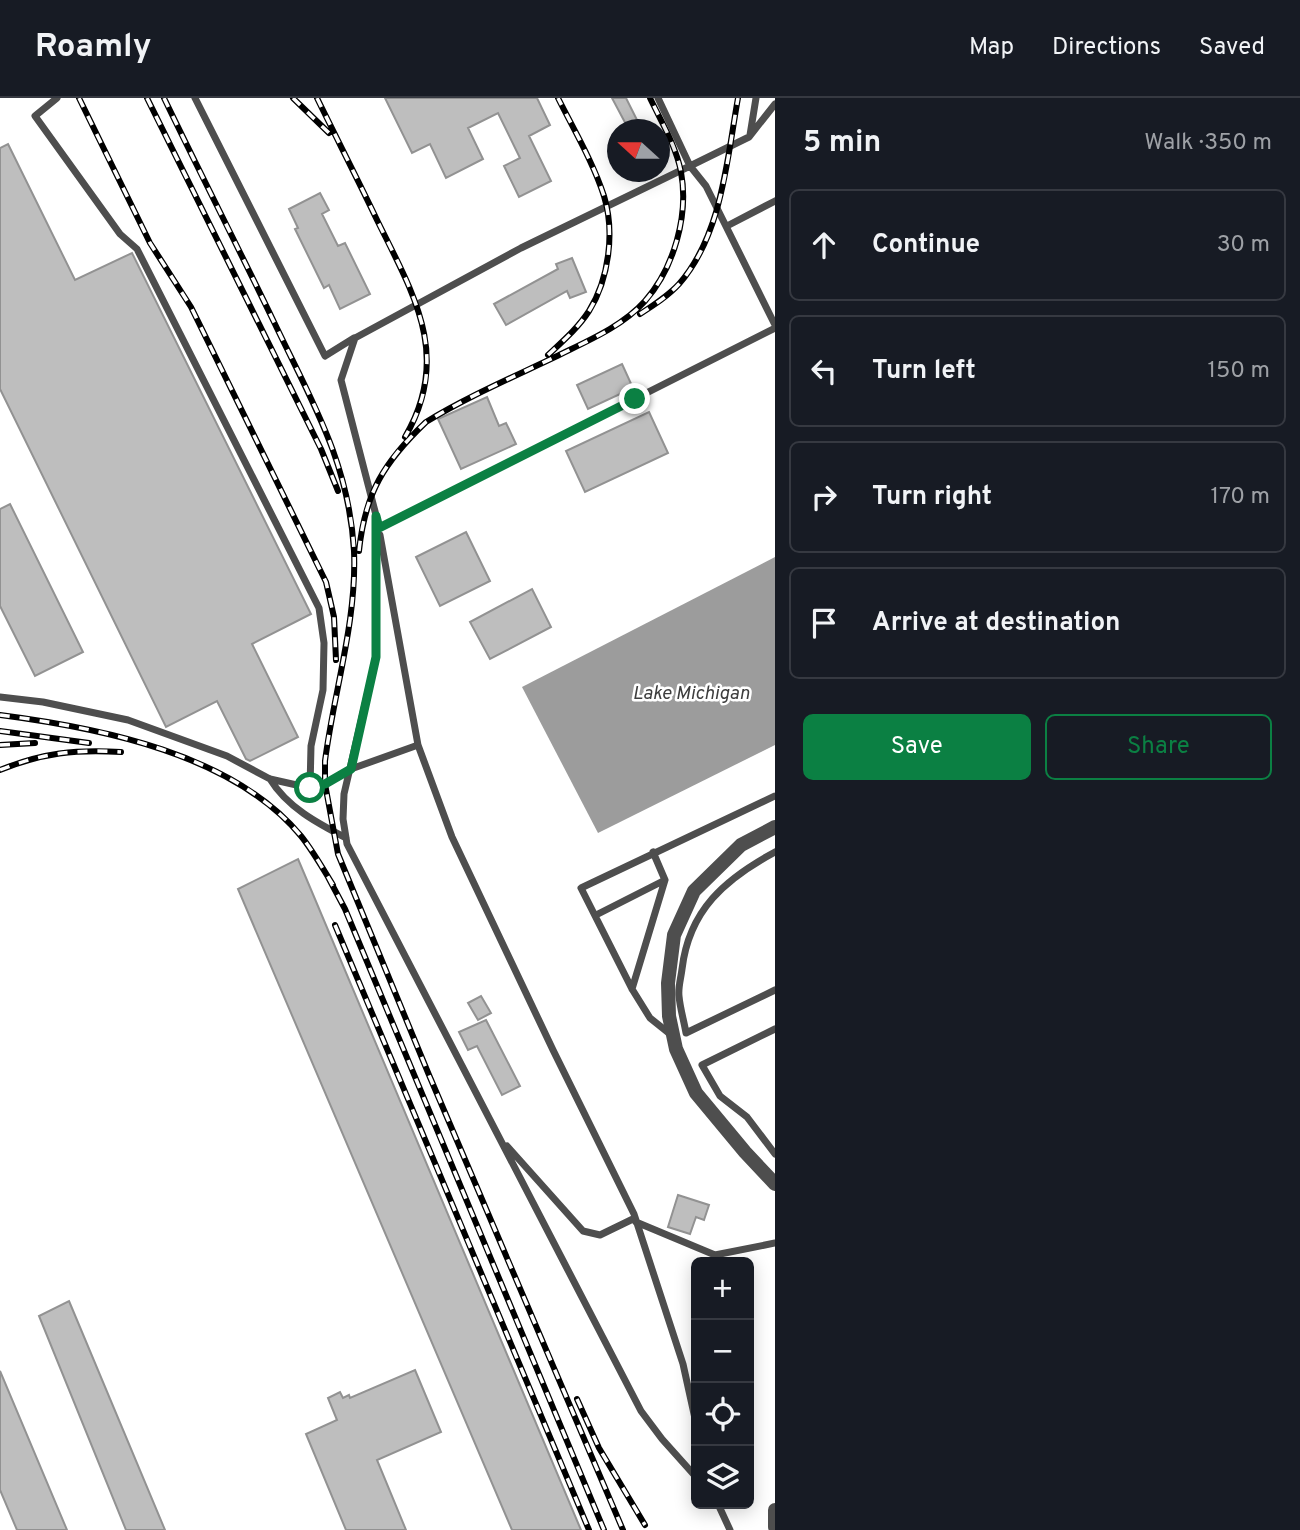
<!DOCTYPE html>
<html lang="en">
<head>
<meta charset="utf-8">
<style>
  body { margin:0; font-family:Overpass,sans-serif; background:#242831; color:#f1f3f6 }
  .controls { position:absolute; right:21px; bottom:21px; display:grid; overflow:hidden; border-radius:10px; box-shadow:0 4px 18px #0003 }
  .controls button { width:63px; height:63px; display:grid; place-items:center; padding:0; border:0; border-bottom:2px solid #363941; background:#171b24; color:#f1f3f6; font:35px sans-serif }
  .compass { position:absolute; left:607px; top:21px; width:63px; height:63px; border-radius:50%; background:#171b24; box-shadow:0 4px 18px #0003; rotate:291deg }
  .stop { position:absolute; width:21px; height:21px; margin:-16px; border:5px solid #0b8043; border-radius:50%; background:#fff }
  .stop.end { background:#0b8043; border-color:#fff; box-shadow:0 2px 7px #0008 }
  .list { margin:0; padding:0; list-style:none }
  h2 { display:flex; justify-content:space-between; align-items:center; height:91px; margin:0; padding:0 28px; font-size:30px }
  h2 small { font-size:23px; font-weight:400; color:#9ea1a6 }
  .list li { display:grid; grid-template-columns:46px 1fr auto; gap:21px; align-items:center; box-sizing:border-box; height:112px; margin:0 14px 14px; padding:0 14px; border:2px solid #363941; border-radius:10px }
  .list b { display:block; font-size:26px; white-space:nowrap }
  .list em { font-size:23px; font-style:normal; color:#9ea1a6 }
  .actions { display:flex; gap:14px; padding:21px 28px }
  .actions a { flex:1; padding:16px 0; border:2px solid #0b8043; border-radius:10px; text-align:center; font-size:24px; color:#0b8043 }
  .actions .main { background:#0b8043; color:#fff }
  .icon { flex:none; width:38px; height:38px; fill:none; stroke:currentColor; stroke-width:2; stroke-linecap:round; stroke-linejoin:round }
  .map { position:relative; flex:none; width:775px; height:1432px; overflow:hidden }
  header { display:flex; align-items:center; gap:42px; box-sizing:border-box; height:98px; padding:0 35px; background:#171b24; border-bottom:2px solid #363941 }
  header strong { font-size:33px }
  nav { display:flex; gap:38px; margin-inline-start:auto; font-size:24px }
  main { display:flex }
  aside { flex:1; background:#171b24 }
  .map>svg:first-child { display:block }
  .water { fill:#9c9c9c }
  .building { fill:#bebebe; stroke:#929292; stroke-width:2 }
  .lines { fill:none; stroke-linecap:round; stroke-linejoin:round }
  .service { stroke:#4e4e4e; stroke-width:7 }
  .minor { stroke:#4e4e4e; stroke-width:14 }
  .rail-casing { stroke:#000; stroke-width:6 }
  .rail { stroke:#fff; stroke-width:3.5; stroke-dasharray:10; stroke-linecap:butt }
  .route { stroke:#0b8043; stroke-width:9 }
  .labels { text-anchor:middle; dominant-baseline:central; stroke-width:5; stroke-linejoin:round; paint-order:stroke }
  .water-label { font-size:19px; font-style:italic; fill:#3d3d3d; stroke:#fff }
</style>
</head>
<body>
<header>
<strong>Roamly</strong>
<nav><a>Map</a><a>Directions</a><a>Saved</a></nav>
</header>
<main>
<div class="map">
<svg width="775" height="1432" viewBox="0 0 775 1432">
  <rect width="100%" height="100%" fill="#fff"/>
  <path class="water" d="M775 459V647L598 735 522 589Z"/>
  <path class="building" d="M385 0H537L550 27 529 38 551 83 519 99 504 68 520 60 498 15 468 30 483 61 446 80 430 46 412 55Z
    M612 0H626L642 32H629Z
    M8 46 75 182 132 155 311 516 252 546 298 639 250 663 246 661 217 603 166 629 0 291V50Z
    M320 95 329 112 322 116 338 148 345 145 370 196 340 211 329 187 324 190 295 131 298 130 289 111Z
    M572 160 586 194 570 200 567 193 506 227 494 206 558 171 556 166Z
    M622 266 633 290 588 311 577 287Z
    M487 299 499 328 506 325 516 346 461 371 438 321Z
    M649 314 668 355 585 394 566 353Z
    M10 406 83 554 35 578 0 508V411Z
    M466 434 490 483 440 508 416 459Z
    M532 491 551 529 490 561 470 524Z
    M298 761 312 794 581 1432H512L238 791Z
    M481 898 491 915 478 922 468 905Z
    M486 922 520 988 502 997 477 948 468 952 459 934Z
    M678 1097 709 1107 704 1122 696 1119 690 1136 668 1129Z
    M69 1203 165 1432H126L39 1218Z
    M415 1272 441 1334 377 1362 406 1432H346L306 1336 337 1322 328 1300 340 1294 343 1300 349 1297 350 1300Z
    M0 1273 67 1432H17L0 1392Z"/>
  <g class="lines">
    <path class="service" d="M57 0 35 18 120 136 137 151 319 510 324 545 323 592 311 648 310 690
      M195 0 325 258 354 240
      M775 6 749 39 690 68 706 88 775 227
      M750 37 756 0
      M727 128 775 103
      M376 418V559L344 696 343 721 347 746 641 1313 662 1341 696 1379
      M377 421 341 282 355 240 521 150 690 68 658 0
      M379 430 775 230
      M380 437 418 647
      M0 599 43 604 128 622 227 658 270 681 310 690 325 686 351 671 418 647 452 739 553 952 634 1116 683 1266 696 1325
      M270 681C287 709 317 725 346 740
      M775 754C725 781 689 812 682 871 681 880 678 889 679 898 680 910 684 923 686 935L775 892
      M596 817 665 782 653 754
      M632 891 665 782
      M775 931 702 967 720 998 747 1019 775 1056
      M670 936 650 920 632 891 581 790 775 698
      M507 1048 583 1133 600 1137 635 1120
      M636 1124 715 1157 775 1145
      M718 1406 730 1432"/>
    <path class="minor" d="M775 729 741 747 694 793 674 837 668 885 669 918 676 951 696 995 745 1054 775 1086
      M775 1412V1429"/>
    <defs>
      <path id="rail" d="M79 0 150 145 191 209 326 484 334 519 336 562
        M147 0 321 351 338 393
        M164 0C200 75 238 149 274 224 311 302 349 364 354 453 357 523 334 593 325 663V686L338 756 429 977 623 1432
        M293 0 329 35
        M317 0C337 41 358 82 378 124 414 197 452 259 405 339
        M640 216C654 207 668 198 679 186 722 137 727 61 738 0
        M548 257C563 243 578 230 589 213 609 181 615 134 604 98 593 64 574 32 558 0
        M359 453C365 395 384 364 426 324 467 299 511 280 555 259 585 244 622 229 645 203 674 170 689 117 681 74 676 48 661 23 650 0
        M0 617C101 630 233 656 301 738 313 753 323 771 333 787
        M0 633 89 645
        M0 647 35 645
        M0 672C42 655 76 651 121 654
        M328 779 345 811 604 1432
        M335 827 589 1432
        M577 1301 599 1350 645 1427"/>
    </defs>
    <use href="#rail" class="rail-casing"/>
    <use href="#rail" class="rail"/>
  </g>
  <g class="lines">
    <path class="route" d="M310 690 325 686 351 671 376 559V418L379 430 635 301"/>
  </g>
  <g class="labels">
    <g class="water-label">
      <text x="691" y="596">Lake Michigan</text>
    </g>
  </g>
</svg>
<div class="controls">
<button>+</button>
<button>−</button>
<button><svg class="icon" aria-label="locate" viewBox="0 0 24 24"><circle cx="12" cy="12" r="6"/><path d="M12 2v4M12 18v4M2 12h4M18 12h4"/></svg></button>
<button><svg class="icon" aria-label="layers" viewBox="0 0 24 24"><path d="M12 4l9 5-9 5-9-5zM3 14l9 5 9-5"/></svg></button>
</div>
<svg class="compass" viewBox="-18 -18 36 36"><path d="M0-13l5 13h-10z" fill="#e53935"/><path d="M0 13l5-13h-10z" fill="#9ea1a6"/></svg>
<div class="stop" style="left:310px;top:690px"></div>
<div class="stop end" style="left:635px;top:301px"></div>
</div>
<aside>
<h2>5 min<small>Walk · 350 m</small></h2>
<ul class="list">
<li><svg class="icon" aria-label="ahead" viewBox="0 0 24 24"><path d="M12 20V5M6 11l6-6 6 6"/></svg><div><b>Continue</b></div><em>30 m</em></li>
<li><svg class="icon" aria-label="left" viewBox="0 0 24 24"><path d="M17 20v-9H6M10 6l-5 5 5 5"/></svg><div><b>Turn left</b></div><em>150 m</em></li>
<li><svg class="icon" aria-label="right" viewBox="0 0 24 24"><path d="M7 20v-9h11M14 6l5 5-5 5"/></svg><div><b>Turn right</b></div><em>170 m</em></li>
<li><svg class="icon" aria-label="arrive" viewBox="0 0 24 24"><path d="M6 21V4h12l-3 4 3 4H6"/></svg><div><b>Arrive at destination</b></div></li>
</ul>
<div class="actions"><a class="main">Save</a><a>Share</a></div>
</aside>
</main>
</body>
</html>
